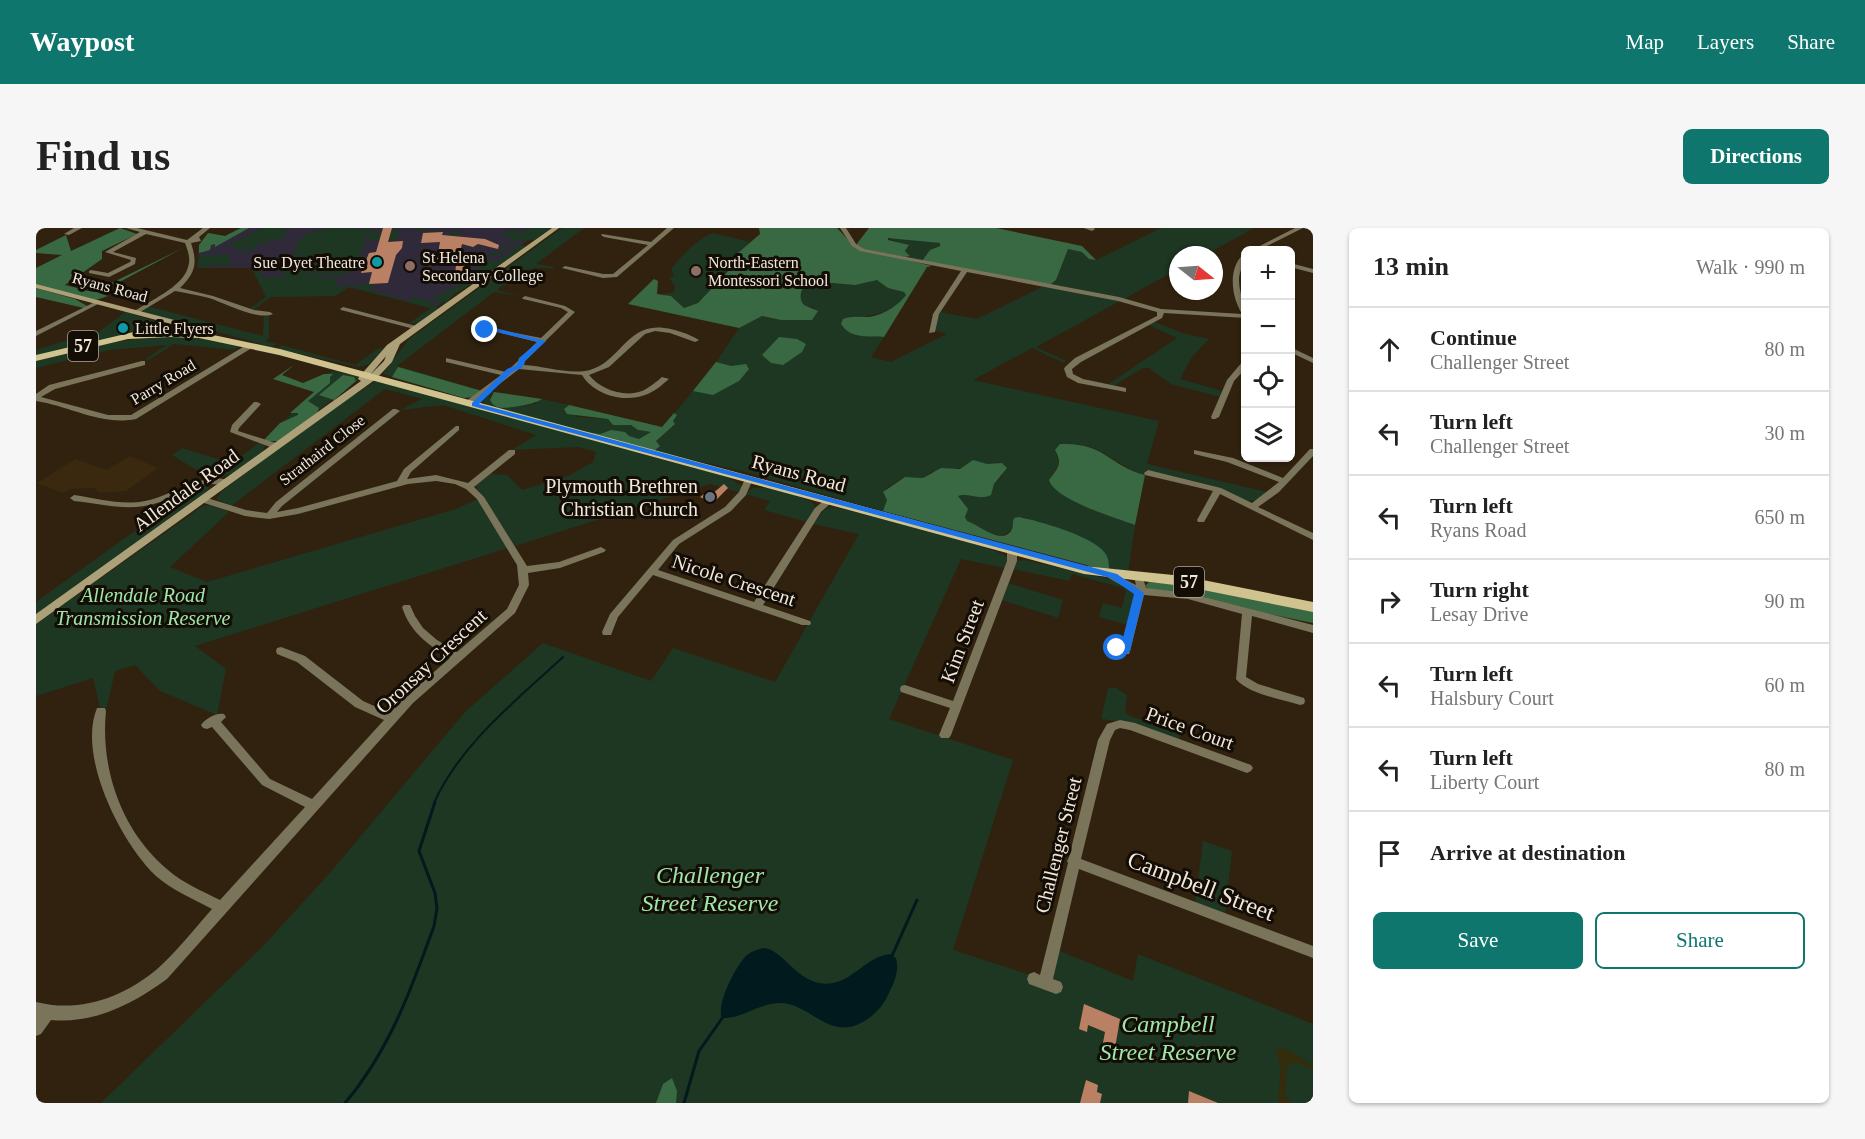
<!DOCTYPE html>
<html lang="en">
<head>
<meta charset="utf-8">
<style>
  body { margin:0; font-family:"Times New Roman",serif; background:#f6f6f6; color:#222 }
  .controls { position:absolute; right:18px; top:18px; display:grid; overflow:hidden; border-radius:9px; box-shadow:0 2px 4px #0004 }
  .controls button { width:54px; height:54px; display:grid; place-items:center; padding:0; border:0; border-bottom:2px solid #e0e0e0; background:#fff; color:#222; font:30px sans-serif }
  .compass { position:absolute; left:1133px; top:18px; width:54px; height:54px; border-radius:50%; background:#fff; box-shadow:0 2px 4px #0004; rotate:107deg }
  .stop { position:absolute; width:18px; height:18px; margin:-14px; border:4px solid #1a73e8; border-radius:50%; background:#fff }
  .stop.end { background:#1a73e8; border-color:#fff; box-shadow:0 2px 6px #0008 }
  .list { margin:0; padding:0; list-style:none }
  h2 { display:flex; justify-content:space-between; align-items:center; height:78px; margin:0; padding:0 24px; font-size:26px }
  h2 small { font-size:20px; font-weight:400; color:#767676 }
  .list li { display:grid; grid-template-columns:39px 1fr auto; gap:18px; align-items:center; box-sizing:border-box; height:84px; padding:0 24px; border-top:2px solid #e0e0e0 }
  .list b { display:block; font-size:22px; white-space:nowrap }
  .list p { margin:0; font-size:20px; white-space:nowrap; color:#767676 }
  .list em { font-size:20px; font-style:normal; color:#767676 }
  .actions { display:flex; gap:12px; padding:18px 24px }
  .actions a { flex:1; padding:14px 0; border:2px solid #0f766e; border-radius:9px; text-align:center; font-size:21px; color:#0f766e }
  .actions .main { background:#0f766e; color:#fff }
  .icon { flex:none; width:33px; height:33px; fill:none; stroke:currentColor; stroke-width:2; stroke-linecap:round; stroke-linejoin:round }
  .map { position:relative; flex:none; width:1277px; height:875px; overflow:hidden; border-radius:9px }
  header { display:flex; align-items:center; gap:36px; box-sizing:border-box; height:84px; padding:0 30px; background:#0f766e; color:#fff }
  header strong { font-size:28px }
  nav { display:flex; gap:33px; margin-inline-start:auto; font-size:21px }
  .intro { display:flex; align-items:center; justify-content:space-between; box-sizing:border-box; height:144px; padding:0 36px }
  h1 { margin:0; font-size:42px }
  .button { padding:15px 27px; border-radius:9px; background:#0f766e; color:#fff; font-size:21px; font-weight:700 }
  main { display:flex; gap:36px; padding:0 36px }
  aside { flex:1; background:#fff; border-radius:9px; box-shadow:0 2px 4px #0004 }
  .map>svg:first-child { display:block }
  .built { fill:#3a290e }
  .education { fill:#302939 }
  .green { fill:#1d3722 }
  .forest { fill:#396942 }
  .sand { fill:#342c0b }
  .water { fill:#001a1d }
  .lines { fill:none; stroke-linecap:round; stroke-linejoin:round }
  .stream-far1 { stroke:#001a1d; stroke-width:2 }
  .stream { stroke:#001a1d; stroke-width:3 }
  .building { fill:#ba8063 }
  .street { fill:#7a745b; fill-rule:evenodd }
  .secondary { fill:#aba078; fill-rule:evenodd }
  .primary { fill:#d1c38f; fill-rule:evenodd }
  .route { fill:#1a73e8 }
  .culture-dot { fill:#0f9aa8; stroke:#130d06; stroke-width:2 }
  .education-dot { fill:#8d6e63; stroke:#130d06; stroke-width:2 }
  .worship-dot { fill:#6b7280; stroke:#130d06; stroke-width:2 }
  .labels { text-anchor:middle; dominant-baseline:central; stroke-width:6; stroke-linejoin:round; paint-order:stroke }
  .far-poi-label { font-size:16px; fill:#f1e8dc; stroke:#130d06; text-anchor:start }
  .far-street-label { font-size:16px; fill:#f1e8dc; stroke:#130d06 }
  .shield { fill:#130d06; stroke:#aea69c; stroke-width:1.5 }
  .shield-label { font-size:18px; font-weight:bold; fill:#f1e8dc }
  .street-label { font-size:20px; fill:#f1e8dc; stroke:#130d06 }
  .poi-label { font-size:20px; fill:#f1e8dc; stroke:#130d06; text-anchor:end }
  .park-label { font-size:20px; font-style:italic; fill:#9de7a9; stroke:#130d06 }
  .near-park-label { font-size:24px; font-style:italic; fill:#9de7a9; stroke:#130d06 }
  .near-street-label { font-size:24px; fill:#f1e8dc; stroke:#130d06 }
</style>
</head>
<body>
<header>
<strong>Waypost</strong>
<nav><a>Map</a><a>Layers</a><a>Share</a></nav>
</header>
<div class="intro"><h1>Find us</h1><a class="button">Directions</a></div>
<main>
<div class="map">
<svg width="1277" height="875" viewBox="0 0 1277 875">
  <rect width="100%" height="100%" fill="#30220f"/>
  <path class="built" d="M94 228 122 240 90 263 64 265 58 260 34 261 27 265 1 255 39 231 71 242Z"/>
  <path class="education" d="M205 0H503L491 13 398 81 313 59 299 68 230 69 216 40H164L162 22Z"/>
  <path class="green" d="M227 0H244L252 4 243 12 234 11 230 16 222 15 229 13 220 15 223 17 211 25 203 24 214 18 213 16 202 22 193 17Z
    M291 0 336 1 338 5C360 0 400 3 426 4L412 13 413 7 418 5 384 0 363 3 360 13 331 12 334 6H331L319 43 262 50 300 49 302 45H311L310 48H302L299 58 339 56 333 62 373 73 379 69 393 73 402 79 401 81 382 95 372 96 395 80 313 59 299 68 235 69 216 83 212 82 230 69 216 41 230 40 223 42 227 50 248 48 242 38 235 37 244 29 266 25 257 24C265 8 271 3 289 2Z
    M477 0H482L478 3 485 5 492 0H515L498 12 479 13 473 9 461 8 474 5 471 4Z
    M526 0H548L500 36 518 39 516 41C489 37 482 46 461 62L484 68 458 64 361 138 446 163 434 170H428L347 146 373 111Z
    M1125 0H1218L1169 27H1142V41L1088 71 1014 57 1020 52 1032 21 1046 24 1053 31 1060 32Z
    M677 5 714 14 694 32 698 38 662 75 648 80 637 69 626 66 638 64 639 58 633 50 638 48 635 42C641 31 665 8 677 5Z
    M863 9 904 15 905 17 894 22 886 33 869 29 874 27 869 23 873 18 852 11Z
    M475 15 490 18 438 55 418 66 410 75 398 73V69L437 51 444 35 453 33 446 32 450 29 449 31 462 34 468 29 452 27 457 24 469 28 476 24 460 22 465 19 477 23 483 19 469 17Z
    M163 27H193L194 34 198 36 161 40Z
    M836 51 843 53 852 60 868 64 870 67C857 85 835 89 814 89L822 107 848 109 835 129 855 134 911 106 898 102 904 84 941 91 1008 58 1084 73 1000 119 1030 133 1028 135 996 120 937 152 1123 193 1111 236 1231 264 1220 272 1211 273 1174 257 1110 242 1109 247C1075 237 1057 204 1019 222L1024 235 1015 249 1031 269 1099 297 1092 345 1073 343 1065 321 1057 316 990 290 983 289 976 302 966 308 956 306 931 293 929 289 931 285 922 268 956 264 958 256 967 247 956 236 895 244 887 250 869 249 852 259 847 266 851 272 847 283 706 243 609 221 678 137 704 99 726 88 745 92H776L778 80 768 77C761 70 766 59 773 53L819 57Z
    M111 78 227 108 228 88H233V110L230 113 241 116 235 119 179 103 149 101 139 93 107 84Z
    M89 84 135 98 129 102 0 128V122L38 110 56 109Z
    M1119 94 1146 105 1173 111 1155 130 1144 151 1186 163 1184 169 1135 156 1113 140H1107L1077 158 1071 157 1141 110 1113 97Z
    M121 108 157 109 203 118 198 122 138 116 113 132 109 131 131 117 74 122 0 140V133L79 114Z
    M245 117 319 137 343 120 347 121 333 136 322 139 243 121Z
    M298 143 321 148 323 151 245 211 237 214 227 213 292 152 290 145Z
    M340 153 691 249 706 258 703 264 674 256 479 318 441 261V256L455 246 471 247 486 262 532 248 557 234 560 224 543 219 476 222 500 207 407 177 364 182 386 171 349 161 195 278 180 271 186 263 285 188Z
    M454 164H458L453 169 469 180 499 176 506 171 533 177 528 181 541 189 572 191 577 197H595L602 202 615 204 603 211 575 202 564 206 538 202 451 177 446 172Z
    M223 215 229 217 227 224C179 258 185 257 136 227L146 220 195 235Z
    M167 256 173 260 166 269 0 389V374L139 274 132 271Z
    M717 260C731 258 767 268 778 276L779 281 771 294 728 282 734 273 710 266Z
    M442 271 472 320 159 418 190 441 181 487 124 463 99 437 79 443 71 479 64 480 57 450 0 468V396L167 278 175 277 193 284 134 339 171 354 420 281Z
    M795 279C817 282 965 319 972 330L969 340 925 331 853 491 977 532 917 722 1022 756 1017 749 1021 722 1097 753 1102 726 1277 796V875H65L229 716 292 647 430 483 507 415 615 453 637 420 739 454 823 306 777 296 788 282Z
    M989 332 1083 353 1099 366 1092 397 1063 389 1067 375 1086 380 1090 363 1087 360 1036 346 1033 353 977 341 981 333Z
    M972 355 1027 372 1022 390 966 372Z
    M1072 460H1080L1091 467 1089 484 1094 488 1144 505 1143 512 1081 493 1065 491Z
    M1167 613 1196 623 1189 687 1159 675Z"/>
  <path class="forest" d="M84 0 101 6 66 23V31L29 57 57 64 147 20 63 65 72 68 60 72 0 57V40L26 27 0 25V22L30 7 35 23Z
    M205 0H213L179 19V16L175 17 174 22 163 25V17L172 5 189 8Z
    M723 0H801L819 19 896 38 891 39 848 109C833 108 814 111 805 96L807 91C815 88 823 89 832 89 845 88 862 78 870 67L868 64 852 60 841 52 819 57 773 53C766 58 761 70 768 77L782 83 776 92H745L726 88 703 100 592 76 618 51 622 53 621 66 635 68 648 80 662 75 697 38 695 31 724 6Z
    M833 0H960L1046 18 1060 32 1053 31 1046 24 1032 21 1020 52 1014 57 886 33 894 22 904 18V15L852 10V12L873 17 869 23 874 28 869 29 826 21 820 17Z
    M0 60 39 71 51 78 48 80 0 69Z
    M743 109 761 111 770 116 766 124 747 137 735 135 726 127Z
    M680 134 695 138 710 136 713 141 703 153 677 167 657 163Z
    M258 137 246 147 267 155 288 146H297L294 149V155L272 173 283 180 281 185 242 213H227L244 195 262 187V185H254L278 164 237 151Z
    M362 139 446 163 436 169 428 170 356 149Z
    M307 147 318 149 320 153 298 172 283 167Z
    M458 164 506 171C501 176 467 182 461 179 457 177 456 175 454 172Z
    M533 177 626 199 638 185 641 187 637 193 639 196 620 213 624 218 618 223 538 202 564 206 575 202 589 204 593 208 603 211 615 204 602 202 595 197H577L572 191 531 186 528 181Z
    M1024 216C1069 214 1072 237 1109 247L1099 297C1080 290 1019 272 1013 252 1022 240 1027 236 1019 222Z
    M937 232 951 236 966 235 971 240 958 256 955 267C943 273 932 264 922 268L932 281 929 289 931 293C943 297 965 317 975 303 978 299 976 295 978 290L983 289C1003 293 1057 308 1069 325 1073 330 1073 337 1073 343L847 283 851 272 847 264 869 249 887 250 905 240 924 241Z
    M1113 354 1130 355 1277 381V395L1113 362 1109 358Z
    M636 850 641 863 640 875H620L627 856Z"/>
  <path class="sand" d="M1243 820C1254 821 1266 832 1277 837V841L1260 834 1251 838 1249 867 1255 875H1244L1242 872 1245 838 1240 824Z"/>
  <path class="water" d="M728 720C749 722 763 761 797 755 819 751 830 729 854 726L860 730C864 745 857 756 851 769 845 781 836 789 825 795 792 812 774 775 744 775 723 775 706 791 686 790 680 777 698 742 708 730 713 724 720 722 728 720Z"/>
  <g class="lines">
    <path class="stream-far1" d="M398 575C425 515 480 473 527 429"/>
    <path class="stream" d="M855 730 881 672
      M309 875C353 823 375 762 398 698L401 680 399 665 383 623 399 574
      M648 875 663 823 687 789"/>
  </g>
  <path class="building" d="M347 0H356L352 14 367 13 366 20 360 27 352 55 333 56 336 44 325 45 333 25 340 24Z
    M407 4 406 7 449 11 463 17 462 21 442 16 437 19 426 16 422 33H429L427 48H419L420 36H411L412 31H401L404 14 385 15 387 5Z
    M688 256 692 260 677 275 664 269 671 264 676 266Z
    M1048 776 1084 791 1078 826 1066 820 1069 804 1052 797 1051 804 1043 801Z
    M1050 852 1062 857 1061 864 1066 866 1064 875H1044Z
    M1153 863 1182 875H1152Z"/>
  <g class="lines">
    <path class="street" d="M38 0H46L33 7 28 6Z
      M90 0H101L151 12 167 0H174L163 9 165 13 155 15C162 36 159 45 144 60L177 68 218 82 234 84 237 86C222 93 189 75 173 70 162 67 150 65 139 63L101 86H97V84C113 73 147 59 152 39 155 31 152 23 149 15L110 6 77 24 100 30 99 36 73 49 53 45V43L55 42 72 45 94 34 95 32 69 24 104 4Z
      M631 0H638L581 49 567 50 526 40 529 38 567 46H577L612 17 568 9 565 7 566 6 615 14Z
      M804 0H810L820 16 828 21 1083 69 1125 81 1206 86C1195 68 1191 38 1210 24 1210 34 1203 42 1203 52 1203 66 1210 77 1210 90L1128 85 1126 90 1045 134 1036 141 1037 146 1047 151 1090 160V164L1042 155 1031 149 1028 141 1029 139 1039 130 1121 88V84L1082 73 931 44 903 86 899 104 893 105 897 86 925 43 824 23 816 18Z
      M1048 0H1058L1059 1 1056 3Z
      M1259 0H1267L1223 22H1216Z
      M1254 35 1277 41V45L1254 39Z
      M489 68 529 78 539 84 489 133 488 137C509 138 533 147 554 142 585 133 591 95 628 100 639 101 653 106 663 112L659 114 634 105 619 103 609 106 573 139 553 147C564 161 588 170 606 163 613 160 620 154 626 149L633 151C626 157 618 164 609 167 588 175 558 167 546 147L483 141 436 177H430V173L465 147 410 134V130L470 144C481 135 490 124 501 114L449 101V99L505 110 532 84 525 80 487 71 486 70Z
      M59 74 64 75 0 108V103Z
      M307 79 384 99 385 100 382 102 305 82 304 81Z
      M212 116 219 118 100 191C65 198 34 178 0 173V166L13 157 106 133H109V137L19 161 5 169 72 187H95Z
      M1254 119 1277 130V135L1254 124Z
      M1207 133H1210V140L1198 153 1183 189 1179 191H1176L1175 189 1191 152Z
      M218 174H221L225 176 203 200 202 203 243 216V220H237L194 204 196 197Z
      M357 181H360L364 183 246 278 241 284 262 280 361 253 368 241 420 198H423V202L375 244 371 251 400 247 432 255 473 222H479V226L438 259 448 269 491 338 523 334 565 319 570 322 568 324 524 340 492 345 493 357 479 385 377 475 131 751C97 776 58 796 15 792L5 806 0 808V774C43 785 86 770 120 742 138 727 159 700 176 681 157 671 136 662 120 648 85 615 41 528 61 480H69L70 483C64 541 86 604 132 642 147 655 166 663 184 672L269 579 226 557 176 499 171 501 167 500 165 497C169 491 180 484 188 486L190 489 185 494 234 551 276 571 348 492 319 479 261 434 241 426 240 423 241 420 245 419 269 428 327 473 354 485 369 469 414 430C392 417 374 404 366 379L368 377H374L379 388 387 400 401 412 421 424 471 381 483 357 481 337 441 271 430 261 419 256 400 253 372 256 262 286 233 291 209 288 165 274 164 272 168 269 210 282 231 285 240 274Z
      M1274 221H1277V228L1243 264 1222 279 1277 305V312L1184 266 1168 294H1162L1161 292 1177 263 1109 247 1108 245 1112 242 1185 260 1216 275 1243 254 1191 234 1158 226V222L1197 230 1247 250Z
      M713 248 717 251 710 267 695 283 643 316 622 342 718 374 779 280 790 271H796L797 273 785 284 727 377 774 393 775 395 774 397H766L617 347 582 389 575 407H567L566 404 574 386 637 312 689 279 703 264 710 249Z
      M180 250 195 252 196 254C189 259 175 254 165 257 150 262 136 271 121 275 93 284 67 276 38 273L34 270 38 267C61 270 85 278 109 273 134 268 154 252 180 250Z
      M976 320 981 323V333L915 507 913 510H905L903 507 914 480 865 464 864 461 865 458 869 457 917 473 971 333V323Z
      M1074 344 1100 357 1098 349 1100 347H1106L1110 360 1152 365 1277 397V405L1216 388 1210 449 1222 456 1268 470 1269 473 1268 476 1264 477C1245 471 1212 466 1200 451L1206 386 1152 371 1108 367 1094 423 1093 426H1085L1084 423 1099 365 1071 349 1069 347 1071 345Z
      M1084 492 1099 495 1215 537 1217 540 1215 543 1211 545 1094 502 1084 500 1079 502 1074 512 1045 631 1277 718V730L1043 641 1017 751 1025 754 1027 759 1025 764 1020 766 993 756 991 751 993 746 998 744 1004 747 1032 635 1031 633 1033 629 1062 512 1071 496Z"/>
    <path class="secondary" d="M516 0H523L364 116 356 134 340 151 0 396V386L325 153 322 151 323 149 351 117ZM350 128 348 133 334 147Z
      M0 56 142 93 143 95 139 97 0 60Z"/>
    <path class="primary" d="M102 103 106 105 163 104 244 121 1048 338 1147 348 1277 374V384L1147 358 1048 346 243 127 163 110 134 109 92 111 0 133V127Z"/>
  </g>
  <path class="route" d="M451 98 510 113 489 133 486 140 476 144 443 176 1081 346 1108 365 1094 423 1089 426 1076 420 1081 417 1085 418 1098 366 1075 350 436 178V175L471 141 481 137 483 130 502 114 453 102 446 103Z"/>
  <g class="culture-dot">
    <circle cx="341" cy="34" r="6"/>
    <circle cx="87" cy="100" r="6"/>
  </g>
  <g class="education-dot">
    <circle cx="374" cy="38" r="6"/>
    <circle cx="660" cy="43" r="6"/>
  </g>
  <circle class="worship-dot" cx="674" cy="269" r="6"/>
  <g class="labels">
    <g class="far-poi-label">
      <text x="386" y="29">St Helena<tspan x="386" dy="18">Secondary College</tspan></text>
      <text x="329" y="34" text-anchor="end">Sue Dyet Theatre</text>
      <text x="672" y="34">North-Eastern<tspan x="672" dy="18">Montessori School</tspan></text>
      <text x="99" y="100">Little Flyers</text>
    </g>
    <g class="far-street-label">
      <text transform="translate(74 59) rotate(15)">Ryans Road</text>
      <text transform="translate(127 154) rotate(-31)">Parry Road</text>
      <text transform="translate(286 222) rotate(-38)">Strathaird Close</text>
    </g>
    <g class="shield">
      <rect x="32" y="103" width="30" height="30" rx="4.5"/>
      <rect x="1138" y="339" width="30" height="30" rx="4.5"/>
    </g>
    <g class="shield-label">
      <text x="47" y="118">57</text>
      <text x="1153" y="354">57</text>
    </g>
    <g class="street-label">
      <text transform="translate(763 245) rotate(15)">Ryans Road</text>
      <text transform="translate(150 262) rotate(-36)">Allendale Road</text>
      <text transform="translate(698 352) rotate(18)">Nicole Crescent</text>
      <text transform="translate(926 413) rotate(-69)">Kim Street</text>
      <text transform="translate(395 433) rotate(-43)">Oronsay Crescent</text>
      <text transform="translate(1154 500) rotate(20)">Price Court</text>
      <text transform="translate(1022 617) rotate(-76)">Challenger Street</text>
    </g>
    <g class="poi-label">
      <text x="662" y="258">Plymouth Brethren<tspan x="662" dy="23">Christian Church</tspan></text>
    </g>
    <g class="park-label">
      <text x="107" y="367">Allendale Road<tspan x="107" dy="23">Transmission Reserve</tspan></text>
    </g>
    <g class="near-park-label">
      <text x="674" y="647">Challenger<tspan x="674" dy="28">Street Reserve</tspan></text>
      <text x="1132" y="796">Campbell<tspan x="1132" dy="28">Street Reserve</tspan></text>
    </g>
    <g class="near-street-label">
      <text transform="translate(1165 658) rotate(21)">Campbell Street</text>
    </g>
  </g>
</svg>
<div class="controls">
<button>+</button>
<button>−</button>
<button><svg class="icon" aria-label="locate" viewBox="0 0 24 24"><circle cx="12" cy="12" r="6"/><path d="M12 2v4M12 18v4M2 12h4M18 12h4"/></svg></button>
<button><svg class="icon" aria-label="layers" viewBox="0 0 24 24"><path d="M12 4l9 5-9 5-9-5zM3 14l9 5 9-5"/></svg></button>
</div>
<svg class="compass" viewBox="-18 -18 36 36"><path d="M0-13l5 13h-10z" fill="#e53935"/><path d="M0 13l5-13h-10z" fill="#767676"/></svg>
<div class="stop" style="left:1081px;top:420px"></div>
<div class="stop end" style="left:449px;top:102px"></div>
</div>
<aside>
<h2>13 min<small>Walk · 990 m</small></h2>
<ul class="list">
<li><svg class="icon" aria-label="ahead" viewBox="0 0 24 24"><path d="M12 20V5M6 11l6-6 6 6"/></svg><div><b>Continue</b><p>Challenger Street</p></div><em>80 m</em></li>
<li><svg class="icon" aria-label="left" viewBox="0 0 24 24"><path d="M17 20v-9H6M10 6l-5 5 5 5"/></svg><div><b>Turn left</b><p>Challenger Street</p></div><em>30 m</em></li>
<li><svg class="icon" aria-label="left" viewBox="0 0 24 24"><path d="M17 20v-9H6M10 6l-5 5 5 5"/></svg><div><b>Turn left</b><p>Ryans Road</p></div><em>650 m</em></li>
<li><svg class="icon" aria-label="right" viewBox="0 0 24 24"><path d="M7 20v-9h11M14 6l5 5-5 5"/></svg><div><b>Turn right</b><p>Lesay Drive</p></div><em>90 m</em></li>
<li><svg class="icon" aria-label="left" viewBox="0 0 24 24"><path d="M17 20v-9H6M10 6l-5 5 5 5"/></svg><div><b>Turn left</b><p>Halsbury Court</p></div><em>60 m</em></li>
<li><svg class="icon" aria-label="left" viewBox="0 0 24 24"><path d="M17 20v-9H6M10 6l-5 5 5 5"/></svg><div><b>Turn left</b><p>Liberty Court</p></div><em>80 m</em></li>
<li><svg class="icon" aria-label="arrive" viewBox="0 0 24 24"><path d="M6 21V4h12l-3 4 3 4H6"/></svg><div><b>Arrive at destination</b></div></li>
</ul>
<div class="actions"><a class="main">Save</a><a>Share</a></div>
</aside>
</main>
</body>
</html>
